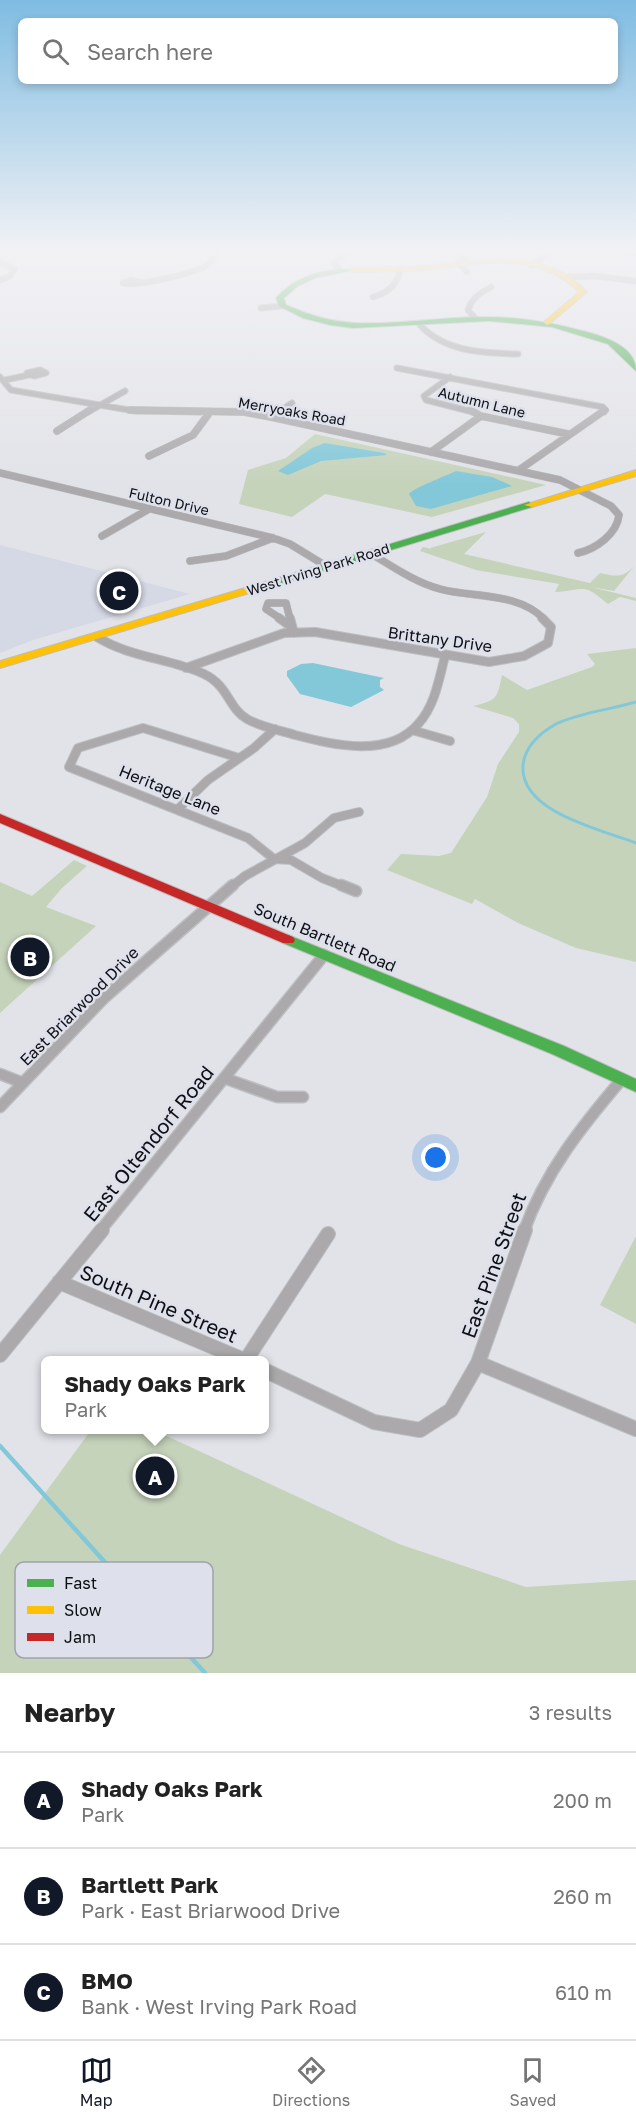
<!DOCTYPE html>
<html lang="en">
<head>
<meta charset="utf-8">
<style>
  body { margin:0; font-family:"Golos Text",sans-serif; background:#f6f6f6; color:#222 }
  .you { position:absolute; left:436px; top:1158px; width:21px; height:21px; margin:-15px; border:4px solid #fff; border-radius:50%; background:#1a73e8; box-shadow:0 0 0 9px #1a73e833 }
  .badge { display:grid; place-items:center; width:39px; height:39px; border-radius:50%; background:#111827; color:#fff; font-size:20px; font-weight:700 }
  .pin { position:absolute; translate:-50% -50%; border:3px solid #fff; box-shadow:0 2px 6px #0006 }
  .popup { position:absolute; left:41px; top:1356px; width:228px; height:78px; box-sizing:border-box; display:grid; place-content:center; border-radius:9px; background:#fff; filter:drop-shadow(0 2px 4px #0005); font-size:20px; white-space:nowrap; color:#767676 }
  .popup b { font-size:22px; color:#222 }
  .popup::after { content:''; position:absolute; left:50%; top:100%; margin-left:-12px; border:12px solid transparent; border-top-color:#fff }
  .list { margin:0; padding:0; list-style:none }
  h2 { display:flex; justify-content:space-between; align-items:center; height:78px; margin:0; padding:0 24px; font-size:26px }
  h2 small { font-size:20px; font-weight:400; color:#767676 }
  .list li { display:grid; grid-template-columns:39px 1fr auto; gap:18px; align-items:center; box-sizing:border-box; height:96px; padding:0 24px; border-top:2px solid #e0e0e0 }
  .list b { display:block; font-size:22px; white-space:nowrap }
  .list p { margin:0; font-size:20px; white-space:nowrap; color:#767676 }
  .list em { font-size:20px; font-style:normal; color:#767676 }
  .icon { flex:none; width:33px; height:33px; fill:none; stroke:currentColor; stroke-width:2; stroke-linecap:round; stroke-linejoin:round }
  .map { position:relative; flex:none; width:636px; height:1673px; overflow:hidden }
  .search { position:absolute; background:#fff; box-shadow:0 3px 9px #0003; left:18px; right:18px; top:18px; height:66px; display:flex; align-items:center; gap:15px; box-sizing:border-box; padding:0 21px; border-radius:9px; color:#767676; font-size:22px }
  .sheet { height:366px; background:#fff }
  nav { display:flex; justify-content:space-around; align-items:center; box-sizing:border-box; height:84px; border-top:2px solid #e0e0e0; background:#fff; font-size:16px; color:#767676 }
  nav a { display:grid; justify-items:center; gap:3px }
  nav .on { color:#111827 }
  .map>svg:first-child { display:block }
  .built { fill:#d5d8e5 }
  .green { fill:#c6d3bb }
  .water { fill:#83c8d9 }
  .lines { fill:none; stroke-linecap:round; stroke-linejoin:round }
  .stream-far1 { stroke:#83c8d9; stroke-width:3 }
  .stream { stroke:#83c8d9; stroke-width:4.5 }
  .building { fill:#cbcedd; stroke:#bfc0c4; stroke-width:1.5 }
  .street-far4-casing { stroke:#bcbec1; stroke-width:7 }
  .street-far3-casing { stroke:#bcbec1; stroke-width:8 }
  .street-far2-casing { stroke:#bcbec1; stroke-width:10 }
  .street-far1-casing { stroke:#bcbec1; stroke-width:13 }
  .street-casing { stroke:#bcbec1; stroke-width:16 }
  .fast-casing { stroke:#bcbec1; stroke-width:2 }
  .slow-casing { stroke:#bcbec1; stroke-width:2 }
  .jam-casing { stroke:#bcbec1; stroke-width:2 }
  .street-far4 { stroke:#aba9ab; stroke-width:5 }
  .street-far3 { stroke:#aba9ab; stroke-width:7 }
  .street-far2 { stroke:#aba9ab; stroke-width:8 }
  .street-far1 { stroke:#aba9ab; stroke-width:10 }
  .street { stroke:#aba9ab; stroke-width:14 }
  .fast { fill:#4caf50; fill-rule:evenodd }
  .slow { fill:#ffc107; fill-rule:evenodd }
  .jam { fill:#c62828; fill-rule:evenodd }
  .labels { text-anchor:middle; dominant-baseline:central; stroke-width:5; stroke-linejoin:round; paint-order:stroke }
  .far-street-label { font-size:14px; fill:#0d0f12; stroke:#dee1ec }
  .street-label { font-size:16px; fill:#0d0f12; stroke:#dee1ec }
  .near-street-label { font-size:20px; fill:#0d0f12; stroke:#dee1ec }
  .key { fill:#dee1ec; stroke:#9fa2ab; stroke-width:1.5 }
  .key-label { font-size:16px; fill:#0d0f12 }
</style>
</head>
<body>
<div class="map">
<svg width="636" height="1673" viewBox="0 0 636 1673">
  <rect width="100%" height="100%" fill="#e2e3e8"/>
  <path class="built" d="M0 545 190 594 33 640 0 653Z"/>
  <path class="green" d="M315 434 546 485 432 517 325 494 292 517 239 504 248 470 286 458Z
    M486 532 464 554 590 583 600 573C617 577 624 578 636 564L614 591 591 587 636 598V601L620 597 608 604C582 582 586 590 555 592L559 584 476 570 420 551 423 547 432 549 430 548Z
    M636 648V962L576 948 518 923 475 899 472 904 387 870 401 854 439 856 451 853 487 797 498 764 519 732V724L513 718 473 706C497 700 497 699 502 675L527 690 592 667 595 664 587 654Z
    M74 860 87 866 62 888 46 907 96 926 0 1013V882L32 896Z
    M636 1236V1324L600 1305Z
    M91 1430H154L399 1544 526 1587 636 1580V1673H0V1555Z"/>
  <path class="water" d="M325 443 384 453 387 455 321 461 288 475 278 471 312 448Z
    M456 471 492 477 512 486 431 509 416 506 409 494C413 488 446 476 456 471Z
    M313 663 384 678 380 680V687L384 690 351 707 300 694 287 676V671L301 664Z"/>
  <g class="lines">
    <path class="stream-far1" d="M636 702C610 710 581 712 556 724 540 733 525 746 523 765 519 812 602 830 636 843"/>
    <path class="stream" d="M0 1446 205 1673"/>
  </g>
  <path class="building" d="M117 580 121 583 127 581 136 589 116 595 103 584Z"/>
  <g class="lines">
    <defs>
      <path id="street-far4" d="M123 249H139
        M608 249 636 254
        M460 255 466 261
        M0 262 14 269 10 276 0 280
        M458 262 467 272
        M531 265 548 254 564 249
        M340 270 334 264 336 259 355 249
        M568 277 595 276 636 281
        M140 282 131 280 123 283C135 287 196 273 207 265 213 261 215 256 217 249
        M373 297C387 293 398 285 400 269
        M261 308 283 306
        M476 319 468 310C472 298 480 293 491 287
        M420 325C445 352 483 353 518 354
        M397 368 603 407 604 412
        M40 370 46 373 34 376 27 373Z
        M0 377 11 390 135 411 201 412
        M450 377 424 396 426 400 473 412
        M5 380 29 375
        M88 412 125 391
        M279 412 292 403"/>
      <path id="street-far3" d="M130 410 244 412 271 417 560 480 611 506 619 515C617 534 596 549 578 553
        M470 410 481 416 568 434
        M271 417 281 410
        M57 431 90 410
        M431 452 481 416
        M149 456 193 435 210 412
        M519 470 605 410
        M0 473 273 538 290 544 326 566
        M102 536 149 509
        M370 553C392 566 414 582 440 589 473 598 518 592 544 619
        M190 561 226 556 273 538
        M281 619 266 609 268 603H286L290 619"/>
      <path id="street-far2" d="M279 618 290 626
        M290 618 294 633
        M97 637C131 658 169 658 204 674 229 686 228 708 247 719 261 727 279 730 295 735 334 745 389 759 419 723 435 705 439 679 445 656
        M186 668 284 633 315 632 489 662 524 656 548 643 551 627 542 618
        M412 730 450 741
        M239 758 143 728 78 748 69 767 248 838 274 859 291 860 322 878 345 887
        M178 809 208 780 254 748 275 729
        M231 887 245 876 305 843 334 818 359 812"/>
      <path id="street-far1" d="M341 885 356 891
        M0 1074 23 1083
        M224 1078 277 1097H303
        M0 1107 104 998 233 885
        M100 1231 324 955
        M524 1231C545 1172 582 1126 622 1079"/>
      <path id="street" d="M59 1282 244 1360
        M0 1355 102 1230
        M246 1360 328 1234
        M478 1363 636 1429
        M264 1370 374 1422 420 1430 451 1410 478 1363 525 1230"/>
      <path id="fast" d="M342 269 355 270 315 278 298 286 284 298 286 305C309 315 331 322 356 323 400 325 444 316 488 317 522 317 554 323 587 332 606 337 636 347 636 371L608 344 552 327 489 321 353 328 330 325 303 318 279 306 276 298C294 278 316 271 342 269Z
        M529 502 534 505 532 507 256 591 252 592 247 589 248 587Z
        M288 935 564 1046 636 1079V1092L552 1054 283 943 281 940 283 937Z"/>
      <path id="slow" d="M508 258C539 261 565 268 587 292L548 325 544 323 545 321 579 292C534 248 477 265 421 270 398 272 375 271 352 272L349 270 352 268 413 267Z
        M636 470V476L532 507 524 505Z
        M252 586 257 589 256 591 0 668V661Z"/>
      <path id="jam" d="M0 814 293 937 295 940 293 943H283L0 823Z"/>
    </defs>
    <use href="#street-far4" class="street-far4-casing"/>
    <use href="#street-far3" class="street-far3-casing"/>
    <use href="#street-far2" class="street-far2-casing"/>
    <use href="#street-far1" class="street-far1-casing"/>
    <use href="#street" class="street-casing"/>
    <use href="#fast" class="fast-casing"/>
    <use href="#slow" class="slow-casing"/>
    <use href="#jam" class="jam-casing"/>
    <use href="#street-far4" class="street-far4"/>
    <use href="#street-far3" class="street-far3"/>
    <use href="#street-far2" class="street-far2"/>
    <use href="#street-far1" class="street-far1"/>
    <use href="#street" class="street"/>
    <use href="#fast" class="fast"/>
    <use href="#slow" class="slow"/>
    <use href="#jam" class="jam"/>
  </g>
  <linearGradient id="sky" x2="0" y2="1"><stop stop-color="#7fbce2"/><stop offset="0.52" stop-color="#f2f2f5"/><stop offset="1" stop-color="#f2f2f5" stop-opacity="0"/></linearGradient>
  <rect width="636" height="483" fill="url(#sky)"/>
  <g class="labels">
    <g class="far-street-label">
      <text transform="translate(482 402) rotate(14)">Autumn Lane</text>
      <text transform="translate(292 411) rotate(10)">Merryoaks Road</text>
      <text transform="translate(169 501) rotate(13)">Fulton Drive</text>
      <text transform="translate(318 569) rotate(-17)">West Irving Park Road</text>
    </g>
    <g class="street-label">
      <text transform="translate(440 639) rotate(8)">Brittany Drive</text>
      <text transform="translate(170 790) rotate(22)">Heritage Lane</text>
      <text transform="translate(325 937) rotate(23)">South Bartlett Road</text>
      <text transform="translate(79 1006) rotate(-45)">East Briarwood Drive</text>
    </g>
    <g class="near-street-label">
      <text transform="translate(148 1143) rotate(-51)">East Oltendorf Road</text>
      <text transform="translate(493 1265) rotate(-70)">East Pine Street</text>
      <text transform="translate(159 1303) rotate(23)">South Pine Street</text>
    </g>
  </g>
  <rect x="15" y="1562" width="198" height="96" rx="9" class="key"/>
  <rect x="27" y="1579" width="27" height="8" fill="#4caf50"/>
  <rect x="27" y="1606" width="27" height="8" fill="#ffc107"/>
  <rect x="27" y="1633" width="27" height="8" fill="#c62828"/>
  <g class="key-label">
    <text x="64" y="1589">Fast</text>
    <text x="64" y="1616">Slow</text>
    <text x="64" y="1643">Jam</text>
  </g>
</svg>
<div class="you"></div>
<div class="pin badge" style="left:155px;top:1476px">A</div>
<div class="popup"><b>Shady Oaks Park</b>Park</div>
<div class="pin badge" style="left:30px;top:957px">B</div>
<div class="pin badge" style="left:119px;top:591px">C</div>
<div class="search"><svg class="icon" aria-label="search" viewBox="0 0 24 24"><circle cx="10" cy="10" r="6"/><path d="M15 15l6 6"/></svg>Search here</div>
</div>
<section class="sheet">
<h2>Nearby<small>3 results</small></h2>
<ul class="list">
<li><span class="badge">A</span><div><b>Shady Oaks Park</b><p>Park</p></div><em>200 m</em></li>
<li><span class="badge">B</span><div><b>Bartlett Park</b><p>Park · East Briarwood Drive</p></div><em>260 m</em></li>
<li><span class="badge">C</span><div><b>BMO</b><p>Bank · West Irving Park Road</p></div><em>610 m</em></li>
</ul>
</section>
<nav>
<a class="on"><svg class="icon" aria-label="map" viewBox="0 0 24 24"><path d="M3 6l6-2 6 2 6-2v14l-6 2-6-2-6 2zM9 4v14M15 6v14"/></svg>Map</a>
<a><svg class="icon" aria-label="directions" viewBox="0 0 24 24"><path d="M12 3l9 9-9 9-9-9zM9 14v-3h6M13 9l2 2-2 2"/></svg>Directions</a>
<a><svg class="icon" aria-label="saved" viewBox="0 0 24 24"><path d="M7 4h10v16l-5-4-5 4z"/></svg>Saved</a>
</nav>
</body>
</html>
